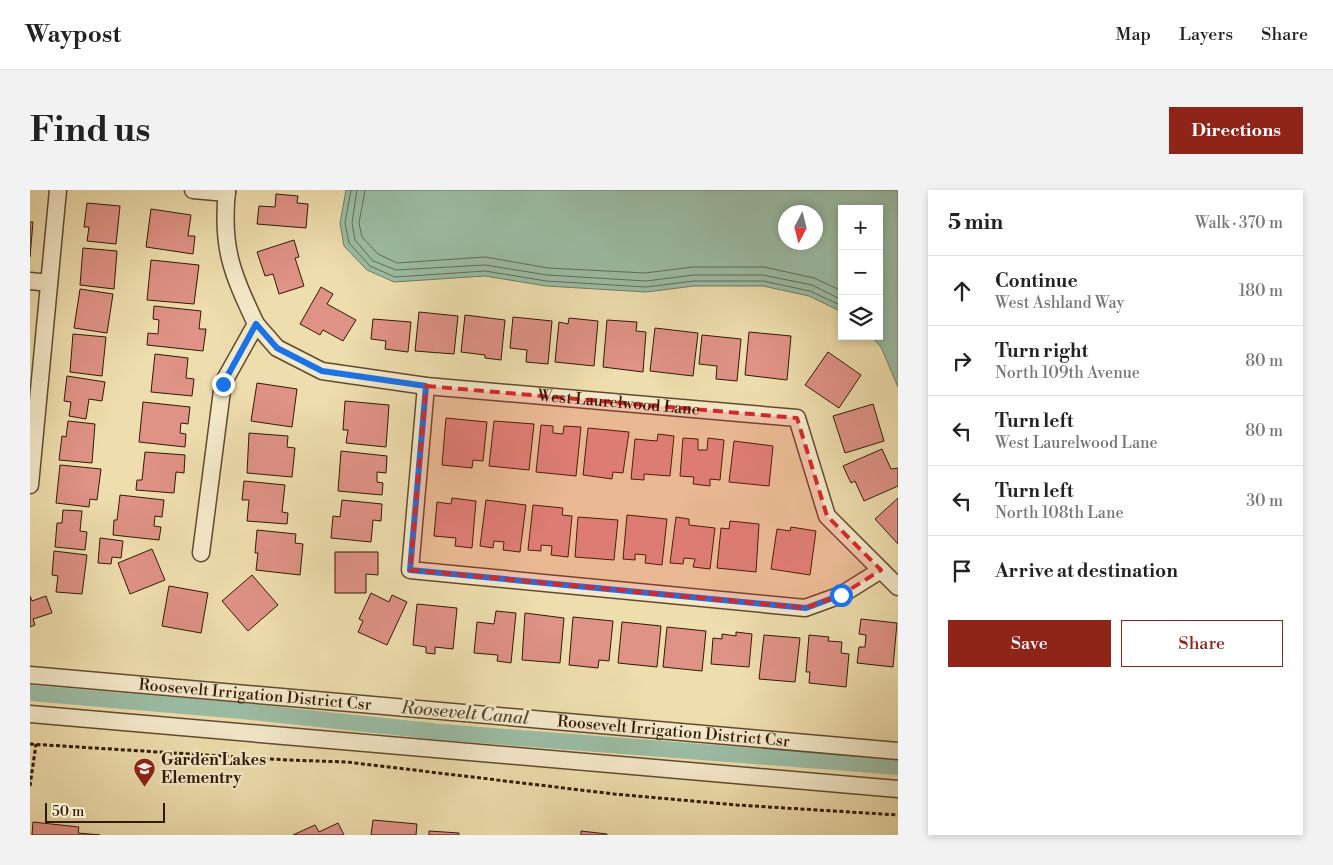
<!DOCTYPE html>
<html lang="en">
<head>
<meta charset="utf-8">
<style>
  body { margin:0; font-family:"Libre Bodoni",serif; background:#f2f2f2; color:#222 }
  .controls { position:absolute; right:15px; top:15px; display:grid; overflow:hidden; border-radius:0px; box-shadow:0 2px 8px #0003 }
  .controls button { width:45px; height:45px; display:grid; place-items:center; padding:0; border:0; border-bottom:1px solid #e0e0e0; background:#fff; color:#222; font:25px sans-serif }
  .compass { position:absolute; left:748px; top:15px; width:45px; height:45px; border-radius:50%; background:#fff; box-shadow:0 2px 8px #0003; rotate:187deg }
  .scale { position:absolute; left:15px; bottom:12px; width:120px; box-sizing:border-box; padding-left:5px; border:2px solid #321905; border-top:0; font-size:14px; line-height:18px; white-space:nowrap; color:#321905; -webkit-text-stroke:4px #f4e9ca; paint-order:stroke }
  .stop { position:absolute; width:15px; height:15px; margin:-11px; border:4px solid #1a73e8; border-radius:50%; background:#fff }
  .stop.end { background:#1a73e8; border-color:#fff; box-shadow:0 1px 5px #0008 }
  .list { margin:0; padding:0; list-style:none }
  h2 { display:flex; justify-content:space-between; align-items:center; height:65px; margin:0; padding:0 20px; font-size:21px }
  h2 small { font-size:16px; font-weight:400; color:#767676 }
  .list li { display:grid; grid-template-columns:32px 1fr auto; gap:15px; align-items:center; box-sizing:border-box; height:70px; padding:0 20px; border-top:1px solid #e0e0e0 }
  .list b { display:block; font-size:19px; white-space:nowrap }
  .list p { margin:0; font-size:16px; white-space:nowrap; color:#767676 }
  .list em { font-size:16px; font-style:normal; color:#767676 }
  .actions { display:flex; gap:10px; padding:15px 20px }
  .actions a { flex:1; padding:11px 0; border:1px solid #8f2418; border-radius:0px; text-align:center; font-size:18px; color:#8f2418 }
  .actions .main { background:#8f2418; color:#fff }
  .icon { flex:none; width:28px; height:28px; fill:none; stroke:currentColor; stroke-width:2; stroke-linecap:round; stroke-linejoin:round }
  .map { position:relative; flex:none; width:868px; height:645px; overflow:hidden; border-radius:0px }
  header { display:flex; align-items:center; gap:30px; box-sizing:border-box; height:70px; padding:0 25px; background:#fff; border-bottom:1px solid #e0e0e0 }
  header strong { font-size:24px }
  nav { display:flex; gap:28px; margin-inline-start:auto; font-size:18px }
  .intro { display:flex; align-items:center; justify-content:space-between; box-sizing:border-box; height:120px; padding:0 30px }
  h1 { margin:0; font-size:35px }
  .button { padding:12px 22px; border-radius:0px; background:#8f2418; color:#fff; font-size:18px; font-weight:700 }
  main { display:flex; gap:30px; padding:0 30px }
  aside { flex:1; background:#fff; border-radius:0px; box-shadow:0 2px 8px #0003 }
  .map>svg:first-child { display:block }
  .water { fill:#9bbda5; stroke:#717b65; fill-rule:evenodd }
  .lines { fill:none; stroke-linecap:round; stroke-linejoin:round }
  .shore { stroke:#666b55; stroke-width:1 }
  .canal { stroke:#9bbda5; stroke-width:16 }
  .building { fill:#df9286; stroke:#321905 }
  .minor-casing { stroke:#614a2f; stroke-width:19 }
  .path { stroke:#321905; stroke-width:3; stroke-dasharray:4 2.5; stroke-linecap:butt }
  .minor { stroke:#f4e9ca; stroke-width:16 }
  .route { stroke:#1a73e8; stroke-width:6 }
  .marked { fill:#d62828; fill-opacity:0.2; stroke:#d62828; stroke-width:4; stroke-dasharray:10 6; stroke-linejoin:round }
  .labels { text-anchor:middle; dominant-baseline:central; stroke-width:4.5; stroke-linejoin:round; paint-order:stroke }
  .street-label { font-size:16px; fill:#321905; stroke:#f4e9ca }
  .poi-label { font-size:16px; font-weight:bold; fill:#321905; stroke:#f4e9ca; text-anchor:start }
  .water-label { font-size:18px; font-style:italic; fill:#524a35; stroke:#f4e9ca }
</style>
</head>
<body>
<header>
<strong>Waypost</strong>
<nav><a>Map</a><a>Layers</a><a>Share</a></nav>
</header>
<div class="intro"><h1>Find us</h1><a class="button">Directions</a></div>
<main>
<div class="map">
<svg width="868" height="645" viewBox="0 0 868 645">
  <rect width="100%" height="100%" fill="#eeddad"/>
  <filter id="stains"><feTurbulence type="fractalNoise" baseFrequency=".004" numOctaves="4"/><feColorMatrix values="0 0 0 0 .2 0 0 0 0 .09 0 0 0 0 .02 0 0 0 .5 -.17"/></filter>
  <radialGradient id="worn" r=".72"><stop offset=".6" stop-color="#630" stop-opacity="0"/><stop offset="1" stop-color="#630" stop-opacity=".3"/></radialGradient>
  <path class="water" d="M316 0H868V197L851 157 841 146H849V19H812V122L779 106 733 96H664L616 102 516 96 455 86 364 92 337 80 314 56 310 33ZM756 22H786V52H756Z"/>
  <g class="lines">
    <path class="shore" d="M321 0 315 33 319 53 340 76 365 87 455 81 516 91 616 97 664 91H733L780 101 812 116
      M327 0 322 33 325 50 343 71 366 80 455 75 517 85 616 91 664 85H733L782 95 812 110
      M335 0 329 33 332 47 348 64 367 73 455 67 518 78 615 83 663 77H734L784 88 812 101"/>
    <path class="canal" d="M0 503 212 521 411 542 868 577"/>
  </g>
  <path class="building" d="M246 4 268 6 267 13 278 14 276 38 227 34 229 16 245 17Z
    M57 13 90 16 86 54 57 51 59 37H54Z
    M121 19 161 25 158 46H165L163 64 116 57Z
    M0 32H3L0 67Z
    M264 50 269 67 265 68 274 96 249 104 243 84 235 86 227 62Z
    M53 58 87 61 84 99 50 95Z
    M121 70 169 75 164 114 117 110Z
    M291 97 303 104 297 114 326 130 313 151 293 140 290 145 270 134Z
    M50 99 83 104 77 143 44 138Z
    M124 116 171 121 169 139H176L173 161 117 155 118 143 128 144 129 130 123 129Z
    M389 122 428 126 424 164 385 161Z
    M435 125 475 130 471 170 455 168V165L431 162Z
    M483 127 522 131 518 174 496 172 497 160 480 158Z
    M539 128 568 131 564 176 525 172 529 132 538 134Z
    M343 129 381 132 378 162 355 159 356 151 341 149Z
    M577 130 607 132 606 141 616 142 613 182 573 177Z
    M625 138 668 143 663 186 620 181Z
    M719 142 761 146 757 190 715 185Z
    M43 144 76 147 72 186 40 182Z
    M672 145 711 149 707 191 686 189 687 176 669 174Z
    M798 162 831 185 809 218 775 195Z
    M125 164 158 168 156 188 164 189 162 206 121 202Z
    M37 186 75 192 72 211 59 209 56 229 39 226 41 212 34 211Z
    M227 193 267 199 262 237 221 231Z
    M315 211 359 215 356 257 316 253 318 240H313Z
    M113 212 160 217 158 234 151 233 150 243 156 244 155 257 109 252Z
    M843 214 854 251 815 263 803 226Z
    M416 228 457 232 453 271 443 270 442 278 412 275Z
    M38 231 65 234 62 273 29 270 32 246 36 247Z
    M464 231 504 234 499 280 459 276Z
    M511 235 523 236V243L533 244 534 236 551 237 546 286 506 282Z
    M558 238 599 242 593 283 583 282 582 289 553 285Z
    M219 243 258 246 257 257 265 258 262 287 217 283Z
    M628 244 644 246 640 286 614 284V290L601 289 605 249 627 251Z
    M653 248 668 249V260H677L678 248 694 250 690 290 680 289V296L663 294 664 287 650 286Z
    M704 251 743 256 739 296 699 292Z
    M852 259 861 279 868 278V296L834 311 825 291 821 293 813 276Z
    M311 261 357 266 356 283 347 282V292L353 293 352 305 308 301Z
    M115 262 155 265 154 283 146 282 144 303 106 300 107 290H112Z
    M30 275 71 279 67 310 60 309 59 317 26 313Z
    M214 291 255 295 252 322 258 323 257 334 217 331 219 310H212Z
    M90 305 134 310 132 327 125 326 124 336 131 337 129 350 83 345 84 330H87Z
    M422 308 446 311 442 358 425 356 426 348 404 346 407 312 421 314Z
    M868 308V354L845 329Z
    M312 310 352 314 351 331 343 330 341 352 301 348 303 326 310 327Z
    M456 310 496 315 490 362 473 360 474 352 464 351 463 358 450 356Z
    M503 315 533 318 532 325 542 326 538 367 521 365 522 356 511 355V361L498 360Z
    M33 320 52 321 50 341 57 342 55 360 25 357 27 333H32Z
    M597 325 637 329 632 375 615 373 616 365 605 364V370L593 369Z
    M548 327 588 330 584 370 545 367Z
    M646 327 659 329V335L685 338 680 379 663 377 665 369 654 368 653 374 640 373Z
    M700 331 729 334 726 382 687 378 691 338 699 339Z
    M761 337 786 341 780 385 741 379 747 339 760 341Z
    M227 340 266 344 265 353 273 354 270 385 226 380 228 363H225Z
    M70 348 93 351 91 368 82 367 81 374 68 373Z
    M122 359 135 390 100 404 88 373Z
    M24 361 57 365 52 404 26 402 28 386 22 385Z
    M305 362H348V385L336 384V403H305Z
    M222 385 248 415 218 441 192 411Z
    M139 396 178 403 171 443 132 436Z
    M341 403 359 412 362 405 377 412 357 455 328 442 333 431 329 429Z
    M0 406 2 411 16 406 22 423 3 429 5 435 0 437Z
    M387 414 427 418 423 459 405 457V464L396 463V457L383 455Z
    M466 421 486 423 481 473 467 471 468 465 444 463 447 432 464 434Z
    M495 423 534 428 530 473 492 470Z
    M543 427 583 431 579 471 569 470 568 478 539 475Z
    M831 429 867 433 863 477 827 473 829 457H835L836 445 829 444Z
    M592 432 631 436 627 477 588 473Z
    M637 437 676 441 672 481 633 477Z
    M706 442 722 444 719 477 681 474 683 448 692 449V444L706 446Z
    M734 445 770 448 765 492 729 489Z
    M779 445 799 447 798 451 812 452 811 463 819 464 816 497 779 493 780 482H776Z
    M343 630 387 634 386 645H341Z
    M3 632 49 637 48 643 70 645H2Z
    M308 633 314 645H263L285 635 289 642Z
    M399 641 429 643V645H399Z
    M551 641 577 644V645H551Z"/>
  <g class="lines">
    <defs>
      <g id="minor">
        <path d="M163 0 197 3"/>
        <path d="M0 91 19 93"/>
        <path id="s1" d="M226 134 247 158 292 181 396 196 767 228 797 326 868 397"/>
        <path d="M396 196 380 380 775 418 811 405 851 380"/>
        <path d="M0 295 28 0"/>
        <path d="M171 363 193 193 226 134C202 83 191 58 197 0"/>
        <path id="s2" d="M0 485 868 561"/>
        <path d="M0 524 868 599"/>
      </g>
    </defs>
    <use href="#minor" class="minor-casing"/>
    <path class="path" d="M0 554 257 570 317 572 584 604 707 615 868 625
      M0 596 6 554"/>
    <use href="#minor" class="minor"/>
  </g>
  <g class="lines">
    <path class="route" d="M193 194 226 134 247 158 292 181 396 196 380 380 776 418 811 405"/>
  </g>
  <path class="marked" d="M396 196 767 228 797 326 851 380 811 405 775 418 380 380Z"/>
  <defs>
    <symbol id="school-pin" viewBox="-11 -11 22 30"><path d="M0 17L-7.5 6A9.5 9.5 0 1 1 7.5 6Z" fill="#8f2418" stroke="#f4e9ca"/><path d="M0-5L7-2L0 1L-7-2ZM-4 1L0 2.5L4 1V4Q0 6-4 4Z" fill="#fff"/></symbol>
  </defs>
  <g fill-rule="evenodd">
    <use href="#school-pin" x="102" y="566" width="25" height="34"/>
  </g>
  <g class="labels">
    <g class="street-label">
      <text stroke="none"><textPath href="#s1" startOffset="381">West Laurelwood Lane</textPath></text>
      <text stroke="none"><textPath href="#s2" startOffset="226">Roosevelt Irrigation District Csr</textPath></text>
      <text stroke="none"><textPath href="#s2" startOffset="646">Roosevelt Irrigation District Csr</textPath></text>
    </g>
    <g class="poi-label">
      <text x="131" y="570">Garden Lakes<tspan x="131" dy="18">Elementry</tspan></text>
    </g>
    <g class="water-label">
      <text transform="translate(435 523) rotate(5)">Roosevelt Canal</text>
    </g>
  </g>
  <rect width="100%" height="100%" filter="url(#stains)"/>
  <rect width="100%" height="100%" fill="url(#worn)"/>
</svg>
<div class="controls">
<button>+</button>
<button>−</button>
<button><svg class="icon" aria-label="layers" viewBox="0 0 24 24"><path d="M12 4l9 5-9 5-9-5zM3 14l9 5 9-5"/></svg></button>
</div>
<svg class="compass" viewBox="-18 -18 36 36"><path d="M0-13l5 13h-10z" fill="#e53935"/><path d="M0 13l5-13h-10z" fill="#767676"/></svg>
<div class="scale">50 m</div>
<div class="stop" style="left:811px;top:405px"></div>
<div class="stop end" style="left:193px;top:194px"></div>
</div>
<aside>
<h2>5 min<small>Walk · 370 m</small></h2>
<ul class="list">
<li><svg class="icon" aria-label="ahead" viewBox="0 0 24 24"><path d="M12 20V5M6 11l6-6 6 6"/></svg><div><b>Continue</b><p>West Ashland Way</p></div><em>180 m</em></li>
<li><svg class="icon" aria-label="right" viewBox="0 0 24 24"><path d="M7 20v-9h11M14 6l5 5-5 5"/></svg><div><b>Turn right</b><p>North 109th Avenue</p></div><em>80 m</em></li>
<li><svg class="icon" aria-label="left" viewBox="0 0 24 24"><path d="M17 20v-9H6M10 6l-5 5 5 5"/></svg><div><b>Turn left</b><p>West Laurelwood Lane</p></div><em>80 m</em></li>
<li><svg class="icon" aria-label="left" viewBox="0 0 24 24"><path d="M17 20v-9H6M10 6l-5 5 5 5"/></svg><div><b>Turn left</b><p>North 108th Lane</p></div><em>30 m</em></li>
<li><svg class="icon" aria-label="arrive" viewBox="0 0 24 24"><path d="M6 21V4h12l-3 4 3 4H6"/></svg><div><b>Arrive at destination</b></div></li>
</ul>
<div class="actions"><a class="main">Save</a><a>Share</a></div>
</aside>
</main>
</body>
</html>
